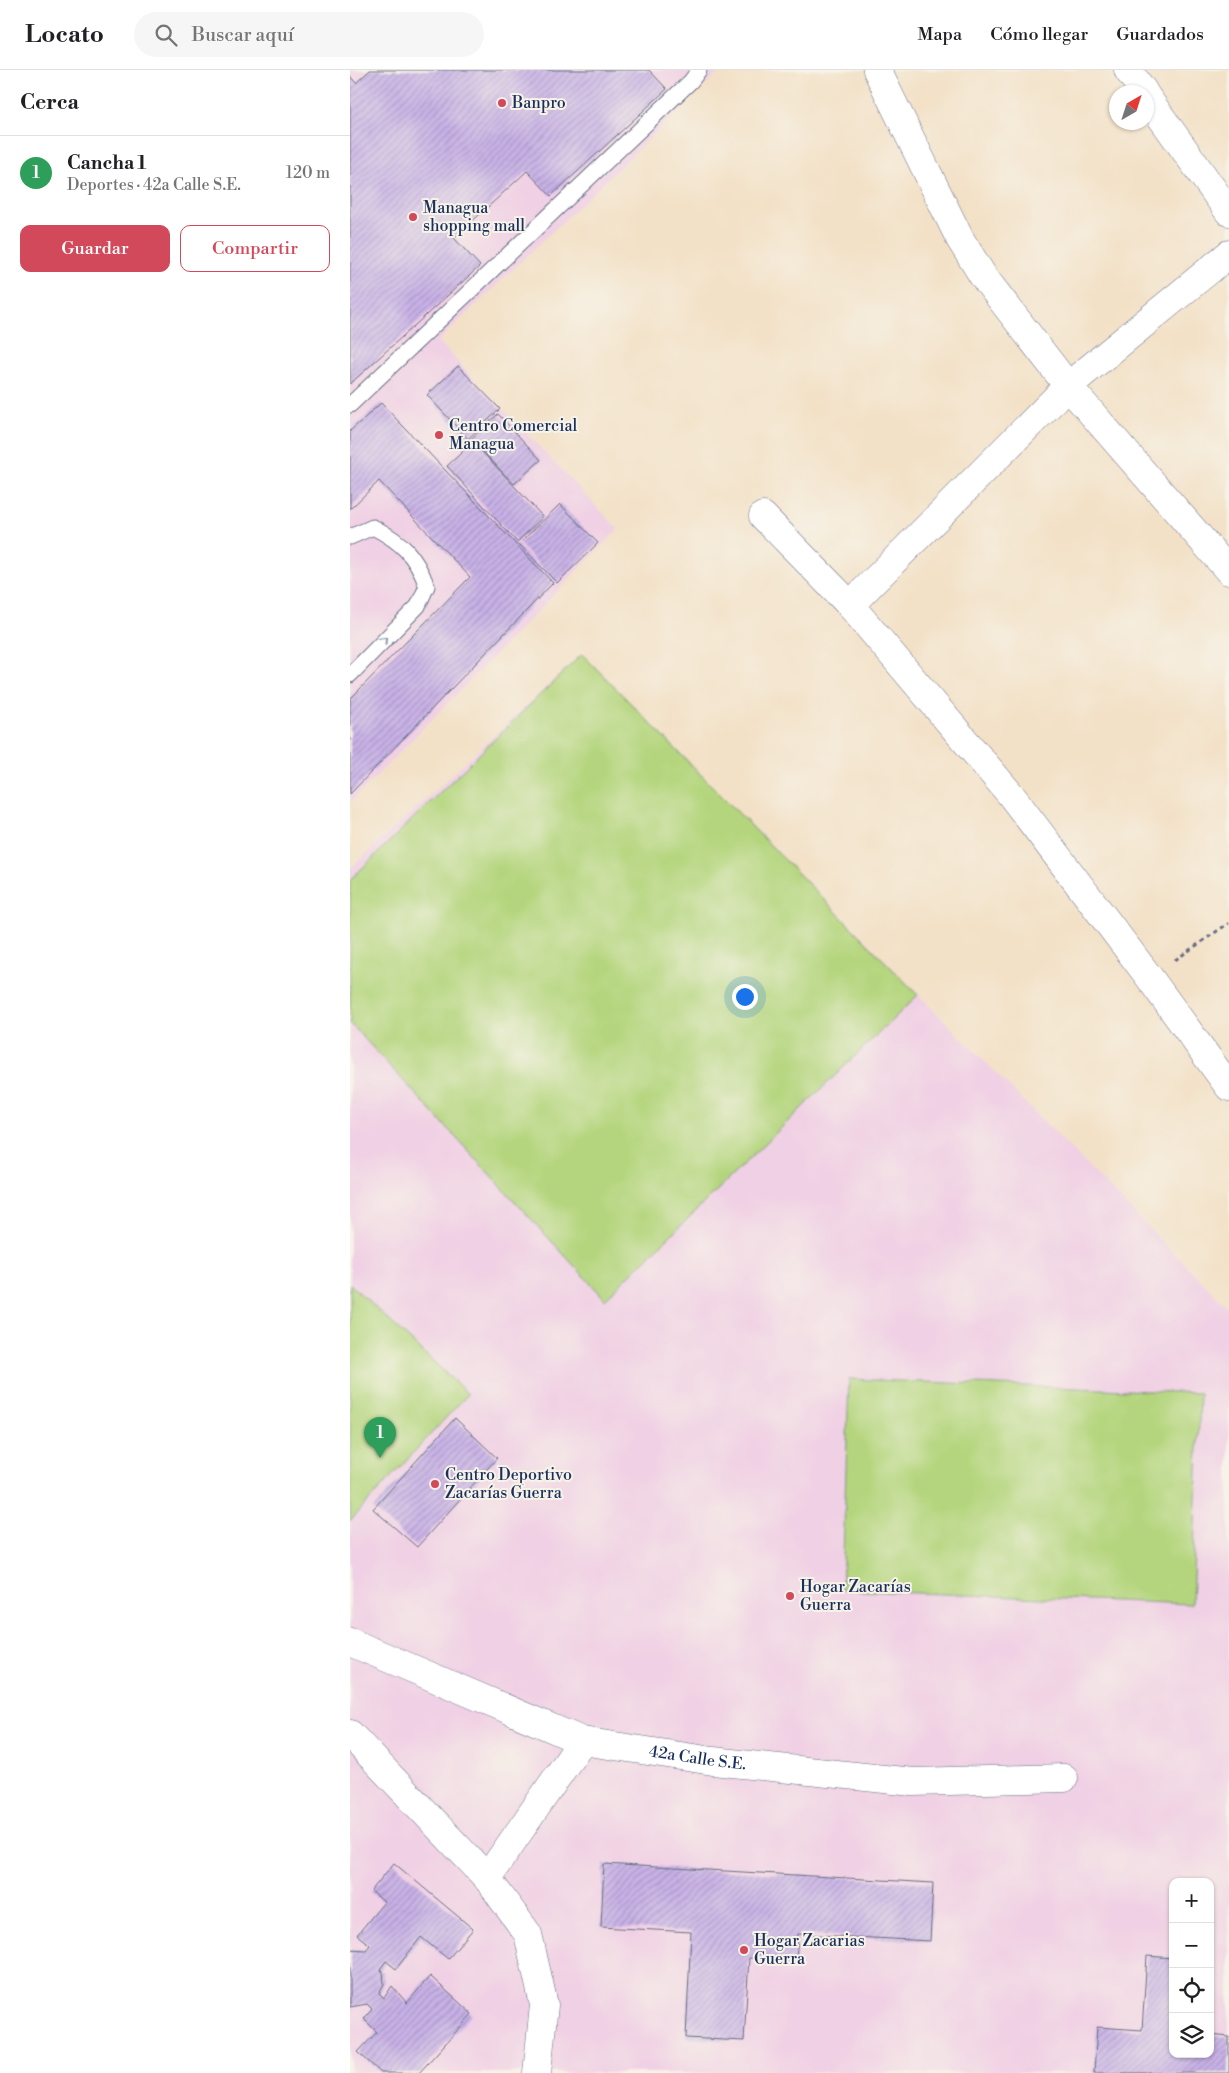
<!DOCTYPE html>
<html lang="es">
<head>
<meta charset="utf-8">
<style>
  body { margin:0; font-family:"Libre Bodoni",serif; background:#f6f6f6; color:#202124 }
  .controls { position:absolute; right:15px; bottom:15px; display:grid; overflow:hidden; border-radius:10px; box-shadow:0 1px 4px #0004 }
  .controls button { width:45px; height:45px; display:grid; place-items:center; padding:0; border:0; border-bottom:1px solid #e0e0e0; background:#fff; color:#202124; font:25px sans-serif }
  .compass { position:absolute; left:759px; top:15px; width:45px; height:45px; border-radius:50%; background:#fff; box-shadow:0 1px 4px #0004; rotate:39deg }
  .you { position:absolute; left:394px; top:926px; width:18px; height:18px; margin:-12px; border:4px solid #fff; border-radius:50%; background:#1a73e8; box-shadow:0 0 0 8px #1a73e833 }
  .badge { display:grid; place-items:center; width:32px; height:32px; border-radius:50%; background:#d1495b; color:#fff; font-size:16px; font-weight:700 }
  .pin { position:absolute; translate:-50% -41px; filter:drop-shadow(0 1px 2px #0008) }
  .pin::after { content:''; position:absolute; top:26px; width:18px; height:15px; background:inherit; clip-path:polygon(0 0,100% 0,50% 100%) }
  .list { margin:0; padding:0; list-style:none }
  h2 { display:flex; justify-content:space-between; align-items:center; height:65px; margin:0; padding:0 20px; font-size:21px }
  h2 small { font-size:16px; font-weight:400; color:#757577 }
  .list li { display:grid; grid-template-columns:32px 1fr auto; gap:15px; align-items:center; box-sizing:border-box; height:75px; padding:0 20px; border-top:1px solid #e0e0e0 }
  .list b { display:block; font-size:19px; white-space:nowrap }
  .list p { margin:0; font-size:16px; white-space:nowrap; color:#757577 }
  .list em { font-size:16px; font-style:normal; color:#757577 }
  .actions { display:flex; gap:10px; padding:15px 20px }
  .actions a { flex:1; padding:11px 0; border:1px solid #d1495b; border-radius:10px; text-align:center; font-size:18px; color:#d1495b }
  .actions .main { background:#d1495b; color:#fff }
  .icon { flex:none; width:28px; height:28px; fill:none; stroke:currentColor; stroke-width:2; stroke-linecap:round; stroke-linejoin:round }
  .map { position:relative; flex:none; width:879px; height:2003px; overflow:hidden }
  header { display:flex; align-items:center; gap:30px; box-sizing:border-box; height:70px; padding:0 25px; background:#fff; border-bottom:1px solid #e0e0e0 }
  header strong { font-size:24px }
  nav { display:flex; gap:28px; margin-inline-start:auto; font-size:18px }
  .search { width:350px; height:45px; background:#f6f6f6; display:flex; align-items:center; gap:12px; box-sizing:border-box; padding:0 18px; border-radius:28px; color:#757577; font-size:19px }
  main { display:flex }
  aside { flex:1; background:#fff }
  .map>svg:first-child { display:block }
  .built { fill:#f0d0e4; fill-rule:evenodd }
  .green { fill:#b4d57d; stroke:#68826e }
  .building { fill:url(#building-hatch) }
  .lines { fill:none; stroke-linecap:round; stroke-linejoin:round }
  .lane-casing { stroke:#676d83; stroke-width:17 }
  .street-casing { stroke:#676d83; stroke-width:29 }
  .path { stroke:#676d83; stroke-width:3; stroke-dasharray:4 4; stroke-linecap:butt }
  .lane { stroke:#fff; stroke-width:15 }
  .street { stroke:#fff; stroke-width:28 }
  .oneway { stroke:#8d97ae }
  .poi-dot { fill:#d1495b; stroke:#f7f3e8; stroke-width:2 }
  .labels { text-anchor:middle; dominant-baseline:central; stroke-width:4; stroke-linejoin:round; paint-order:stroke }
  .poi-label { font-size:16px; fill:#1b2f5e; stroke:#f7f3e8; text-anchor:start }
  .street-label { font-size:16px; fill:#1b2f5e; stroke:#f7f3e8 }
</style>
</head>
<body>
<header>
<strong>Locato</strong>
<div class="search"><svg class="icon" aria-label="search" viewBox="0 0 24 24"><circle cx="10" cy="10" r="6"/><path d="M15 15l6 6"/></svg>Buscar aquí</div>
<nav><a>Mapa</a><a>Cómo llegar</a><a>Guardados</a></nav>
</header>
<main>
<aside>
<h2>Cerca<small></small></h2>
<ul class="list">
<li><span class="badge" style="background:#2e9e5b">1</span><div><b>Cancha 1</b><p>Deportes · 42a Calle S.E.</p></div><em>120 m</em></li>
</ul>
<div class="actions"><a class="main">Guardar</a><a>Compartir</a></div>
</aside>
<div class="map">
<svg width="879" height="2003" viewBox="0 0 879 2003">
  <defs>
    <pattern id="building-hatch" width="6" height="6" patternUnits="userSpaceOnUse" patternTransform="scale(1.25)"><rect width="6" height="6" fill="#c9b2e7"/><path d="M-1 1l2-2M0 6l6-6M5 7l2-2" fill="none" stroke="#a291be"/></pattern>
  </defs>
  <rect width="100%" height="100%" fill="#f7f3e8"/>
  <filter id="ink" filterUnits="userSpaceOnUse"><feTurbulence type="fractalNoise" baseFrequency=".02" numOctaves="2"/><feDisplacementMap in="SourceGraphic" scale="10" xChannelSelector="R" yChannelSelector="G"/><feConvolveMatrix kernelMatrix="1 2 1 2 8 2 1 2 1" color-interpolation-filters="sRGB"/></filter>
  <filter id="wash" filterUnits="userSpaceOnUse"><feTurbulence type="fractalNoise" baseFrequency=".0096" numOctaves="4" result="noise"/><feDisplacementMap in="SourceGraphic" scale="20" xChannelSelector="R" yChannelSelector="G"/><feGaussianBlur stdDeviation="1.12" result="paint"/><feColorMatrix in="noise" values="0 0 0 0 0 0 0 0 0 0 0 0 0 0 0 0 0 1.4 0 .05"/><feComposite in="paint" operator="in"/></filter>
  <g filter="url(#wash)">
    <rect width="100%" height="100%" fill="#f3e1c7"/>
    <path class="built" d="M0 0H371L88 271 268 459 0 733Z
      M232 584 879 1239V2003H0V799ZM823 1812H860V1984H823Z"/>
    <path class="green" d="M232 584 568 925 255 1229 0 953V810Z
      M0 1214 118 1324 0 1451Z
      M499 1309 850 1323 842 1534 492 1520Z"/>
    <g id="blocks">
      <path class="building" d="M20 0H299L317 19 201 126 177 101 104 168 130 196 0 314V6L6 13Z
        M108 296 150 339 118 369 77 325Z
        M31 333 203 513 0 724V629L120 507 29 411 0 439V361Z
        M148 344 191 390 164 414 121 369Z
        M123 372 193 447 167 472 97 396Z
        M210 434 248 473 207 513 169 474Z
        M105 1348 147 1388 67 1477 23 1439Z
        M44 1793 123 1859 98 1889 71 1867 46 1899 36 1891 30 1899 33 1902 34 1914 29 1923 34 1928 42 1916 57 1933 80 1906 122 1944 69 2003H31L8 1982 27 1962 14 1949 22 1939 17 1934 0 1937V1879L16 1880 20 1875 7 1865 34 1832 21 1821Z
        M254 1794 583 1813 580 1871 448 1864 446 1891 399 1888 394 1971 336 1968 341 1862 251 1857Z
        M797 1886 823 1888V1984H860V1965L879 1967V2003H744L747 1957 792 1960Z"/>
    </g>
  </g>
  <g filter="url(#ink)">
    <use href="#blocks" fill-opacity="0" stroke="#676d83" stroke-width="1"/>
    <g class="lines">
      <defs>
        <path id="lane" d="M0 335 341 11 349 0
          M0 467 23 457C52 472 65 485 77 516L68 536 0 605"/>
        <g id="street">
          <path d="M527 0 610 169 633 206 718 316 879 501"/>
          <path d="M778 0 794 22"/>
          <path d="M796 26 879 142"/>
          <path d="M413 446 500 535 718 316 879 184"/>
          <path d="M500 535 661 725 799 907 879 1017"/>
          <path id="s1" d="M0 1572 232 1671 363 1691 563 1712 714 1708"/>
          <path d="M0 1664 137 1808 178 1864 194 1935 187 2003"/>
          <path d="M137 1808 232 1671"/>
        </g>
      </defs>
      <use href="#lane" class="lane-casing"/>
      <use href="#street" class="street-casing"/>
      <path class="path" d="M825 890 879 853"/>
      <use href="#lane" class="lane"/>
      <use href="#street" class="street"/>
    </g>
    <defs><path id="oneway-chevron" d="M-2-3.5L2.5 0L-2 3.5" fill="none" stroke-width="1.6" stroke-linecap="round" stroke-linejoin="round" transform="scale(1.25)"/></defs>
    <use class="oneway" href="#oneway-chevron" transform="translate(34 570) rotate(-46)"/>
  </g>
  <g class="poi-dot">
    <circle cx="152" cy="33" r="5"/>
    <circle cx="63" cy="147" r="5"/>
    <circle cx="89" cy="365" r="5"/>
    <circle cx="85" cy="1414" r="5"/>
    <circle cx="440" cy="1526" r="5"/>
    <circle cx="394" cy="1880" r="5"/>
  </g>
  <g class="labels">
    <g class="poi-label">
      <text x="162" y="33">Banpro</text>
      <text x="73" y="138">Managua<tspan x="73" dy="18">shopping mall</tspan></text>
      <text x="99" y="356">Centro Comercial<tspan x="99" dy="18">Managua</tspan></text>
      <text x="95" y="1405">Centro Deportivo<tspan x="95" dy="18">Zacarías Guerra</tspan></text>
      <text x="450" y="1517">Hogar Zacarías<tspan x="450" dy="18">Guerra</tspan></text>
      <text x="404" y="1871">Hogar Zacarias<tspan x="404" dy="18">Guerra</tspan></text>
    </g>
    <g class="street-label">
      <text stroke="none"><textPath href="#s1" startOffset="369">42a Calle S.E.</textPath></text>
    </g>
  </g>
</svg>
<div class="controls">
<button>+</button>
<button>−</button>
<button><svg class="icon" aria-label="locate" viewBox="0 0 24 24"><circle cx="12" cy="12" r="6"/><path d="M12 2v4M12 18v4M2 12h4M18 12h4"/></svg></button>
<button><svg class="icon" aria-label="layers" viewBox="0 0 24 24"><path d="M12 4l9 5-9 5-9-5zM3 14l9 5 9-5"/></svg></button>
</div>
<svg class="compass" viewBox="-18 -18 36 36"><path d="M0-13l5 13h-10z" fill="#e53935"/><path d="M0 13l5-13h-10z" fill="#757577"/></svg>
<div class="you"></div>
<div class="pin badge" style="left:30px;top:1388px;background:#2e9e5b">1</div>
</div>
</main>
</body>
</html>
